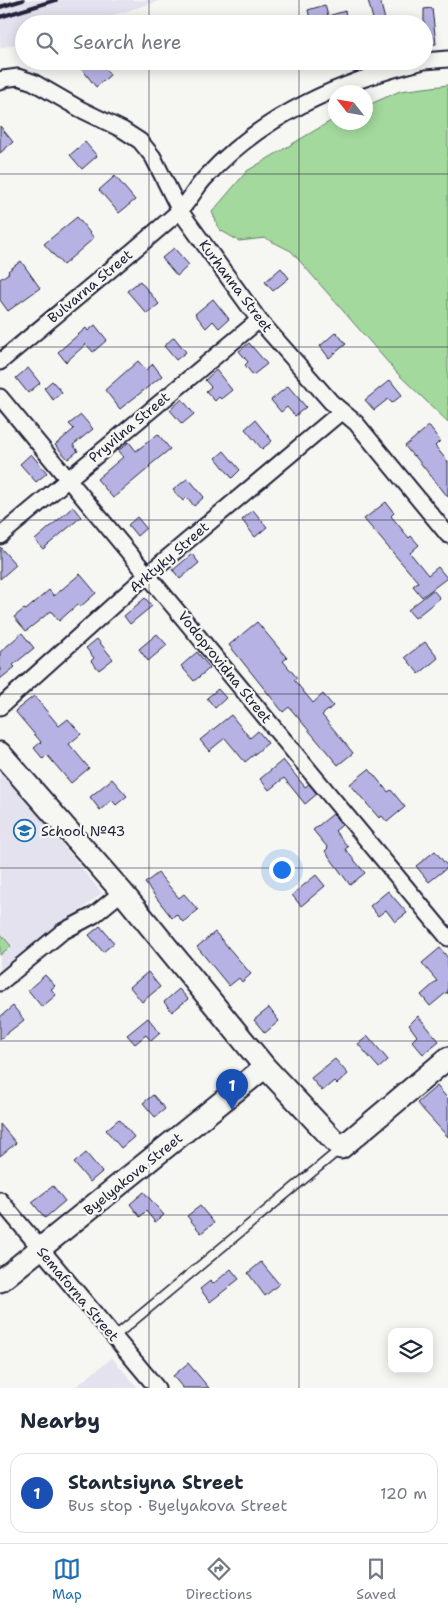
<!DOCTYPE html>
<html lang="en">
<head>
<meta charset="utf-8">
<style>
  body { margin:0; font-family:"Shantell Sans",sans-serif; background:#f2f2f3; color:#1f2937 }
  .controls { position:absolute; right:15px; bottom:15px; display:grid; overflow:hidden; border-radius:10px; box-shadow:0 2px 12px #0003 }
  .controls button { width:45px; height:45px; display:grid; place-items:center; padding:0; border:0; border-bottom:1px solid #e0e1e3; background:#fff; color:#1f2937; font:25px sans-serif }
  .compass { position:absolute; left:328px; top:85px; width:45px; height:45px; border-radius:50%; background:#fff; box-shadow:0 2px 12px #0003; rotate:301deg }
  .you { position:absolute; left:281px; top:869px; width:18px; height:18px; margin:-12px; border:4px solid #fff; border-radius:50%; background:#1a73e8; box-shadow:0 0 0 8px #1a73e833 }
  .badge { display:grid; place-items:center; width:32px; height:32px; border-radius:50%; background:#1f6fb2; color:#fff; font-size:16px; font-weight:700 }
  .pin { position:absolute; translate:-50% -41px; filter:drop-shadow(0 1px 2px #0008) }
  .pin::after { content:''; position:absolute; top:26px; width:18px; height:15px; background:inherit; clip-path:polygon(0 0,100% 0,50% 100%) }
  .list { margin:0; padding:0; list-style:none }
  h2 { display:flex; justify-content:space-between; align-items:center; height:65px; margin:0; padding:0 20px; font-size:21px }
  h2 small { font-size:16px; font-weight:400; color:#747a83 }
  .list li { display:grid; grid-template-columns:32px 1fr auto; gap:15px; align-items:center; box-sizing:border-box; height:80px; margin:0 10px 10px; padding:0 10px; border:1px solid #e0e1e3; border-radius:15px }
  .list b { display:block; font-size:19px; white-space:nowrap }
  .list p { margin:0; font-size:16px; white-space:nowrap; color:#747a83 }
  .list em { font-size:16px; font-style:normal; color:#747a83 }
  .icon { flex:none; width:28px; height:28px; fill:none; stroke:currentColor; stroke-width:2; stroke-linecap:round; stroke-linejoin:round }
  .map { position:relative; flex:none; width:448px; height:1388px; overflow:hidden }
  .search { position:absolute; background:#fff; box-shadow:0 2px 12px #0003; left:15px; right:15px; top:15px; height:55px; display:flex; align-items:center; gap:12px; box-sizing:border-box; padding:0 18px; border-radius:28px; color:#747a83; font-size:19px }
  .sheet { height:155px; background:#fff }
  nav { display:flex; justify-content:space-around; align-items:center; box-sizing:border-box; height:70px; border-top:1px solid #e0e1e3; background:#fff; font-size:14px; color:#747a83 }
  nav a { display:grid; justify-items:center; gap:2px }
  nav .on { color:#1f6fb2 }
  .map>svg:first-child { display:block }
  .built { fill:#e3e2ee }
  .green { fill:#a3d99c; stroke:#627e6c }
  .building { fill:#b6b3e4; stroke:#22223b }
  .lines { fill:none; stroke-linecap:round; stroke-linejoin:round }
  .lane-casing { stroke:#22223b; stroke-width:11 }
  .street-casing { stroke:#22223b; stroke-width:19 }
  .secondary-casing { stroke:#22223b; stroke-width:25 }
  .lane { stroke:#f6f6f2; stroke-width:8 }
  .street { stroke:#f6f6f2; stroke-width:15 }
  .secondary { stroke:#f6f6f2; stroke-width:21 }
  .rail { stroke:#22223b; stroke-width:4 }
  .grid { fill:none; stroke:#22223b; stroke-width:1; stroke-opacity:0.55 }
  .labels { text-anchor:middle; dominant-baseline:central; stroke-width:4.5; stroke-linejoin:round; paint-order:stroke }
  .street-label { font-size:14px; fill:#22223b; stroke:#f6f6f2 }
  .poi-label { font-size:14px; fill:#22223b; stroke:#f6f6f2; text-anchor:start }
</style>
</head>
<body>
<div class="map">
<svg width="448" height="1388" viewBox="0 0 448 1388">
  <rect width="100%" height="100%" fill="#f6f6f2"/>
  <filter id="ink" filterUnits="userSpaceOnUse"><feTurbulence type="fractalNoise" baseFrequency=".02" numOctaves="2"/><feDisplacementMap in="SourceGraphic" scale="10" xChannelSelector="R" yChannelSelector="G"/><feConvolveMatrix kernelMatrix="1 2 1 2 8 2 1 2 1" color-interpolation-filters="sRGB"/></filter>
  <g filter="url(#ink)">
    <path class="built" d="M0 0H162L85 24H24V42L0 48Z
      M0 768 102 893 0 976Z
      M112 1358 138 1388H74Z"/>
    <path class="green" d="M448 85V422L398 374 291 251 265 238 239 241 220 230 212 212 247 171 329 122 335 119 336 122H366V106L400 91Z
      M0 933 11 946 0 955Z"/>
    <path class="building" d="M368 0H380L385 20 374 23Z
      M325 5 328 16 345 11 348 24 311 23 308 10Z
      M432 8 436 44 424 45V9Z
      M92 61H99L110 75 96 87 82 69Z
      M0 126 13 142 0 153Z
      M85 142 97 156 82 169 70 155Z
      M115 176 135 200 119 213 99 190Z
      M77 217 94 238 63 265 44 244Z
      M174 248 189 265 177 276 162 258Z
      M21 261 40 288 8 311 0 300V279L9 273 8 271Z
      M281 268 289 278 273 291 265 282Z
      M140 281 159 304 147 314 127 291Z
      M213 299 229 319 219 328 213 321 206 328 195 314Z
      M95 325 107 340 93 352 86 344 66 362 58 352 86 328 88 331Z
      M336 332 346 344 329 358 320 346Z
      M174 337 186 352 176 360 164 346Z
      M249 343 267 364 253 375 245 365 248 362 239 351Z
      M138 361 146 370 153 364 162 376 120 409 105 390Z
      M28 368 40 383 28 393 16 378Z
      M216 370 232 390 221 399 219 397 215 401 206 391 211 387 205 380Z
      M390 380 402 395 392 403 388 399 374 410 365 400Z
      M52 381 62 392 53 400 44 388Z
      M288 386 306 407 295 416 287 407 281 412 271 400Z
      M182 399 194 414 182 424 170 410Z
      M81 415 93 429 73 445 78 451 68 459 55 445 74 429 69 424Z
      M255 420 272 441 262 449 245 429Z
      M429 426 440 441 435 446 448 462V497L414 455 413 456 405 446Z
      M158 434 170 449 149 466 150 467 113 498 97 479 123 457 118 451 129 442 136 451Z
      M224 451 240 470 232 478 216 458Z
      M31 454 47 473 36 482 20 464Z
      M188 478 204 497 194 506 187 497 183 501 173 490Z
      M386 502 394 513 391 516 409 538 411 536 419 545 410 553 428 575 438 567 447 578 422 597 413 586 418 582 364 519Z
      M73 507 81 517 43 549 35 540Z
      M253 510 267 527 255 537 242 520Z
      M137 517 146 528 137 536 128 525Z
      M0 547 16 565 0 579Z
      M192 554 199 563 180 579 173 570Z
      M80 574 96 593 80 607 78 604 59 621 51 611 26 631 14 617 24 609 26 610 49 590 54 596Z
      M433 590 440 598 415 618 408 610Z
      M145 598 152 606 130 624 124 616Z
      M257 622 287 658 283 661 297 678 294 680 313 703 323 694 333 706 322 715 353 753 338 765 289 707 283 712 229 645Z
      M22 633 34 648 13 665 15 667 0 679V652Z
      M157 634 167 645 148 661 139 649Z
      M97 639 113 659 99 670 91 661 94 658 86 648Z
      M425 642 438 658 419 674 405 657Z
      M197 652 210 668 194 681 181 666Z
      M218 689 226 698 215 708 207 698Z
      M34 696 59 726 68 719 81 734 69 744 89 768 71 783 47 755 43 759 34 748 41 742 15 711Z
      M231 715 250 738 258 731 268 743 245 762 225 738 209 751 200 740Z
      M283 760 305 787 309 784 317 794 305 804 284 778 269 790 260 779Z
      M369 769 388 792 391 790 405 807 387 822 382 816 379 818 350 784Z
      M112 779 127 796 116 805 112 800 100 810 90 797Z
      M333 814 342 825 335 831 348 847 345 849 365 873 350 885 325 851 328 848 313 830Z
      M435 851 448 867 429 882 416 866Z
      M158 873 179 898 184 894 198 910 183 922 176 914 172 918 145 883Z
      M316 875 325 886 301 906 292 895Z
      M388 891 407 913 395 922 386 910 378 916 370 906Z
      M100 926 114 943 103 952 89 935Z
      M215 932 251 974 242 982 239 978 229 986 197 947Z
      M440 948 448 958V994L447 992 430 1006 421 995 437 981 422 963Z
      M148 972 160 987 142 1002 130 987Z
      M45 975 55 986 51 989 56 995 42 1007 28 990Z
      M179 989 188 999 172 1012 164 1002Z
      M13 1006 24 1020 0 1039V1017Z
      M269 1008 279 1021 265 1033 254 1020Z
      M418 1016 439 1041 423 1054 412 1041 417 1036 409 1025Z
      M148 1018 160 1033 151 1041 146 1035 135 1044 127 1035Z
      M368 1036 388 1060 379 1068 358 1044Z
      M335 1059 348 1074 337 1084 334 1081 322 1091 311 1078Z
      M437 1086 448 1099V1137L417 1103Z
      M153 1095 165 1109 155 1117 143 1103Z
      M119 1119 134 1137 121 1148 106 1130Z
      M0 1124 16 1143 0 1156Z
      M86 1153 102 1172 90 1182 74 1163Z
      M53 1186 65 1201 45 1218 32 1202Z
      M144 1192 164 1215 155 1222 146 1211 140 1217 130 1204Z
      M200 1206 214 1223 201 1233 187 1216Z
      M261 1262 279 1284 265 1296 248 1273Z
      M231 1269 239 1279 210 1302 200 1289 210 1281 213 1284Z
      M188 1363 209 1388H183L173 1376Z"/>
    <g class="lines">
      <defs>
        <path id="lane" d="M114 1337 339 1150"/>
        <path id="street" d="M424 61 448 59
          M0 82 3 79 18 77 33 82 80 109 123 130 140 141 153 157 180 211 259 320 331 402 356 423 448 535
          M0 362C59 312 119 264 177 213 189 203 195 188 206 177 264 114 342 81 424 61
          M0 397 448 938
          M0 536 259 320
          M0 707 148 574 342 411
          M0 983 62 932 94 915 122 892
          M0 1200 157 1388"/>
        <path id="secondary" d="M0 753 122 892 265 1067 341 1148 448 1058
          M0 1281 265 1067"/>
      </defs>
      <use href="#lane" class="lane-casing"/>
      <use href="#street" class="street-casing"/>
      <use href="#secondary" class="secondary-casing"/>
      <use href="#lane" class="lane"/>
      <use href="#street" class="street"/>
      <use href="#secondary" class="secondary"/>
      <path class="rail" d="M0 7 23 0
        M0 17 56 0"/>
    </g>
  </g>
  <path class="grid" d="M149 0V24M299 0V24M149 61V1388M299 61V1388M0 174H448M0 347H448M0 520H448M0 694H448M0 868H448M0 1041H448M0 1215H448"/>
  <defs>
    <symbol id="school-ring" viewBox="-11 -11 22 22"><circle r="9.5" fill="#f6f6f2" stroke="#1f6fb2" stroke-width="1.5"/><path d="M0-5L7-2L0 1L-7-2ZM-4 1L0 2.5L4 1V4Q0 6-4 4Z" fill="#1f6fb2"/></symbol>
  </defs>
  <g fill-rule="evenodd">
    <use href="#school-ring" x="12" y="818" width="25" height="25"/>
  </g>
  <g class="labels">
    <g class="street-label">
      <text transform="translate(90 286) rotate(-40)">Bulvarna Street</text>
      <text transform="translate(236 286) rotate(53)">Kurhanna Street</text>
      <text transform="translate(129 427) rotate(-40)">Pryvilna Street</text>
      <text transform="translate(169 557) rotate(-41)">Arktyky Street</text>
      <text transform="translate(225 667) rotate(51)">Vodoprovidna Street</text>
      <text transform="translate(133 1174) rotate(-39)">Byelyakova Street</text>
      <text transform="translate(78 1294) rotate(50)">Semaforna Street</text>
    </g>
    <g class="poi-label">
      <text x="41" y="831">School №43</text>
    </g>
  </g>
</svg>
<div class="controls">
<button><svg class="icon" aria-label="layers" viewBox="0 0 24 24"><path d="M12 4l9 5-9 5-9-5zM3 14l9 5 9-5"/></svg></button>
</div>
<svg class="compass" viewBox="-18 -18 36 36"><path d="M0-13l5 13h-10z" fill="#e53935"/><path d="M0 13l5-13h-10z" fill="#747a83"/></svg>
<div class="you"></div>
<div class="pin badge" style="left:232px;top:1110px;background:#1a4fb4">1</div>
<div class="search"><svg class="icon" aria-label="search" viewBox="0 0 24 24"><circle cx="10" cy="10" r="6"/><path d="M15 15l6 6"/></svg>Search here</div>
</div>
<section class="sheet">
<h2>Nearby<small></small></h2>
<ul class="list">
<li><span class="badge" style="background:#1a4fb4">1</span><div><b>Stantsiyna Street</b><p>Bus stop · Byelyakova Street</p></div><em>120 m</em></li>
</ul>
</section>
<nav>
<a class="on"><svg class="icon" aria-label="map" viewBox="0 0 24 24"><path d="M3 6l6-2 6 2 6-2v14l-6 2-6-2-6 2zM9 4v14M15 6v14"/></svg>Map</a>
<a><svg class="icon" aria-label="directions" viewBox="0 0 24 24"><path d="M12 3l9 9-9 9-9-9zM9 14v-3h6M13 9l2 2-2 2"/></svg>Directions</a>
<a><svg class="icon" aria-label="saved" viewBox="0 0 24 24"><path d="M7 4h10v16l-5-4-5 4z"/></svg>Saved</a>
</nav>
</body>
</html>
